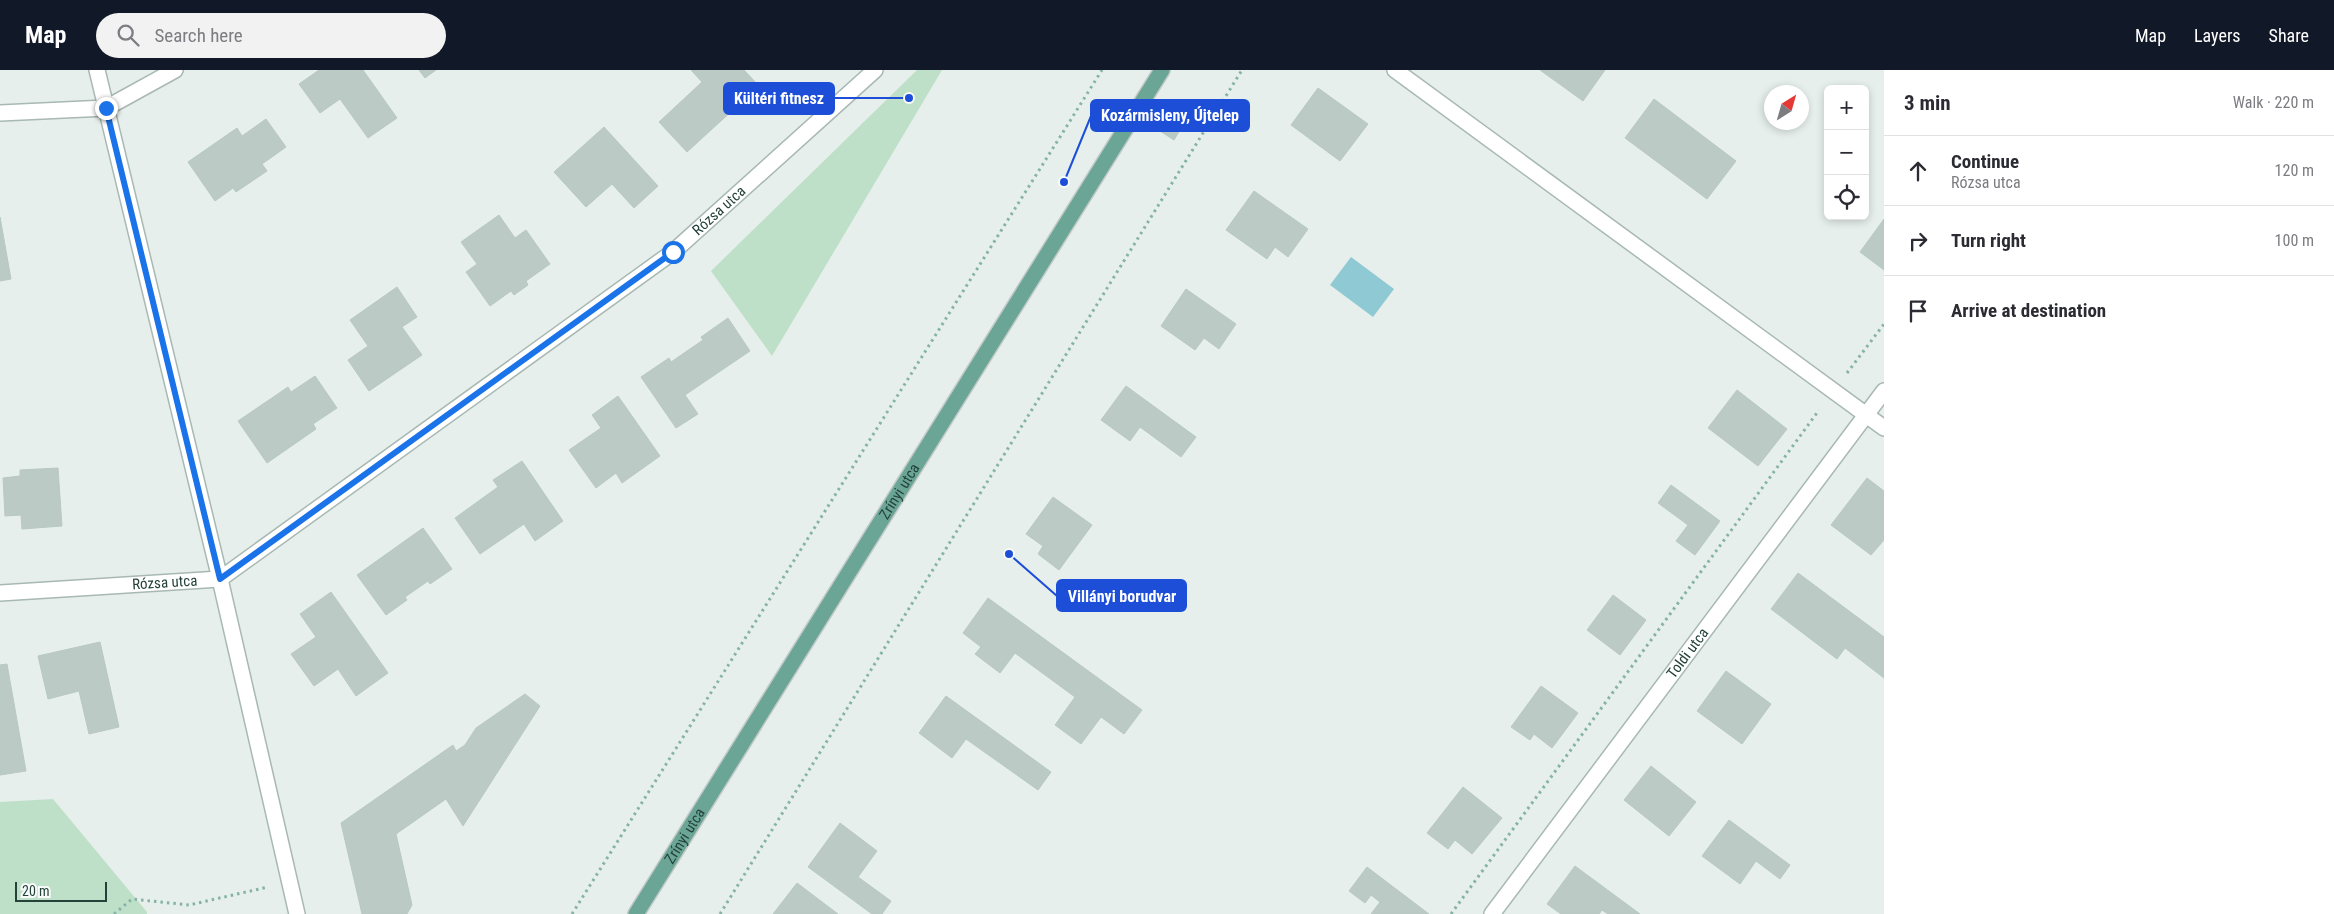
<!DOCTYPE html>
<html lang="en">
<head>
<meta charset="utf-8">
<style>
  body { margin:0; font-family:"Roboto Condensed",sans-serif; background:#f2f2f3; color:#2b2b33 }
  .controls { position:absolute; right:15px; top:15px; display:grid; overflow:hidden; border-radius:8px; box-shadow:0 2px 8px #0003 }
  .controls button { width:45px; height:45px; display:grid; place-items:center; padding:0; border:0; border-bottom:1px solid #e1e1e2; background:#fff; color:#2b2b33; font:25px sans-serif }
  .compass { position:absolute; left:1764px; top:15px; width:45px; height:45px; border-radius:50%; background:#fff; box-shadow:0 2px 8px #0003; rotate:37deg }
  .scale { position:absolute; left:15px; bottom:12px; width:92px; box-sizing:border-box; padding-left:5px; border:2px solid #24423a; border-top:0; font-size:14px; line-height:18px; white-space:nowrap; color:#24423a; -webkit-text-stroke:4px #f7fbf9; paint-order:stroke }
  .stop { position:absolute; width:15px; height:15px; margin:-11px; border:4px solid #1a73e8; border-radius:50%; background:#fff }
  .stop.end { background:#1a73e8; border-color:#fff; box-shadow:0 1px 5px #0008 }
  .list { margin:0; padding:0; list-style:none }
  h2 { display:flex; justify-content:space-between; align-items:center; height:65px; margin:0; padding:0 20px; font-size:21px }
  h2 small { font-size:16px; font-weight:400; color:#7c7c81 }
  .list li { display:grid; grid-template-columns:32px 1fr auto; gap:15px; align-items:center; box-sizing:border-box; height:70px; padding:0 20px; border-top:1px solid #e1e1e2 }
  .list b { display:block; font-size:19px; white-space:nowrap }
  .list p { margin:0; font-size:16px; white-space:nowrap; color:#7c7c81 }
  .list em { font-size:16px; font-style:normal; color:#7c7c81 }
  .icon { flex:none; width:28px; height:28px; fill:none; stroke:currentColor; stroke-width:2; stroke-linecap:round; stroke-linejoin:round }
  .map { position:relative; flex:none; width:1884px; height:844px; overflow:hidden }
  header { display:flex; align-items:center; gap:30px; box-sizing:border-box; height:70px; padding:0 25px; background:#111827; color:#fff }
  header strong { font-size:24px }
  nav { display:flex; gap:28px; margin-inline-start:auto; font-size:18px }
  .search { width:350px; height:45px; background:#f2f2f3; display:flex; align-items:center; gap:12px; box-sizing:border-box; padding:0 18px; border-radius:28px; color:#7c7c81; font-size:19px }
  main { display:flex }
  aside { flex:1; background:#fff }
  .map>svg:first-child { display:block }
  .green { fill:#bfe0c8 }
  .water { fill:#8ec9d4 }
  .building { fill:#bbcac4; stroke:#b8c9c2 }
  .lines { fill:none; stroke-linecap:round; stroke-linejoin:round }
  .minor-casing { stroke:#a8b8b2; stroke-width:18 }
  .major-casing { stroke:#c2cac8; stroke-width:18 }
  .path { stroke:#86b3a5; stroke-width:3; stroke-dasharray:2.5 4; stroke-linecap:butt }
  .minor { stroke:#fff; stroke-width:15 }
  .major { stroke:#6aa596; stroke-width:15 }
  .route { stroke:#1a73e8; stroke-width:6 }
  .labels { text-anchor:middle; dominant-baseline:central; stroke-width:4; stroke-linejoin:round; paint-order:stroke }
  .street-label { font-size:15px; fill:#24423a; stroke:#f7fbf9 }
  .leader { fill:none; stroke:#1d4ed8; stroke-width:2 }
  .callout-dot { fill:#1d4ed8; stroke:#f7fbf9; stroke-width:2 }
  .callout { fill:#1d4ed8; stroke:#1d4ed8; stroke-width:2 }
  .callout-label { font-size:16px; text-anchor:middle; font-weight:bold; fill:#fff }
</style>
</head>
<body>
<header>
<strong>Map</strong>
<div class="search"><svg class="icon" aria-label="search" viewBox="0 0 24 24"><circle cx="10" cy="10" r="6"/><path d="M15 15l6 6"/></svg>Search here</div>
<nav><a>Map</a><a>Layers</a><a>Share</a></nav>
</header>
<main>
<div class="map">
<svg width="1884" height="844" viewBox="0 0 1884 844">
  <rect width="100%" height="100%" fill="#e6efeb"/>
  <path class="green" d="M917 0H942L772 286 711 201Z
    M53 729 147 842V844H0V732Z"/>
  <path class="water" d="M1351 187 1394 219 1373 247 1330 215Z"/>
  <path class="building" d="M319 0H363L397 48 368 68 340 29 320 43 299 14Z
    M419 0H436L425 8Z
    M691 0H744L759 16 687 82 659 52 702 12Z
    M1540 0H1605L1583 31Z
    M1318 18 1368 54 1340 91 1291 55Z
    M1654 29 1736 91 1707 129 1625 68Z
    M1177 37 1189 45 1174 70 1160 61Z
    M266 49 286 77 262 94 267 101 236 122 233 118 215 131 188 92 237 58 242 66Z
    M604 57 658 116 634 138 612 114 586 137 554 102Z
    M1254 121 1308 159 1288 187 1275 177 1267 189 1226 160Z
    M499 145 515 168 526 160 550 194 526 211 528 215 514 225 511 221 490 236 466 202 477 194 461 172Z
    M0 147 11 209 0 211Z
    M1884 149V200L1860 182Z
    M397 217 417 247 402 257 422 285 369 321 348 290 368 276 350 250Z
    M1186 219 1236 254 1219 279 1204 268 1195 280 1161 256Z
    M728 248 750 281 685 325 698 344 676 358 641 307 669 288 671 292 703 270 701 267Z
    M315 306 337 338 313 354 316 359 267 393 238 351 288 317 291 322Z
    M1126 316 1196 367 1181 387 1140 357 1130 371 1101 350Z
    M1737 320 1787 359 1758 396 1708 358Z
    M618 326 660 386 622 413 616 403 596 418 569 380 601 358 592 345Z
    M522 391 563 451 535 471 524 454 480 484 455 448 498 417 493 410Z
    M58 398 62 456 22 459 21 445 5 446 3 408 20 406V400Z
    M1867 408 1884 421V470L1871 485 1831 455Z
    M1671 415 1720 451 1695 485 1676 471 1688 455 1658 433Z
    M1053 427 1092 455 1059 500 1038 484 1043 476 1026 464Z
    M423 458 452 499 430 514 428 511 405 527 407 530 386 545 357 505Z
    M1798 503 1884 567V608L1845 578 1837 589 1771 539Z
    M331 522 388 603 356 626 338 599 314 616 291 584 316 567 300 544Z
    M1613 525 1646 550 1620 585 1587 560Z
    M988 528 1142 640 1124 664 1101 647 1081 674 1055 655 1075 627 1015 583 1000 603 975 584 981 577 963 563Z
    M100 572 119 657 89 664 79 621 48 629 38 586Z
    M7 594 26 701 0 705V595Z
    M1726 601 1771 634 1742 674 1697 641Z
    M1541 616 1578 643 1552 678 1534 664 1530 670 1511 657Z
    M525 624 540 636 463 756 446 729 396 764 412 835 407 844H362L341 753 453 675 456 681 465 675 476 658Z
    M946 626 1051 702 1038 720 966 669 952 688 919 663Z
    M1651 696 1696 732 1669 766 1624 730Z
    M1463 717 1502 748 1472 784 1455 770 1448 779 1427 763Z
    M1729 750 1790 795 1780 809 1756 791 1740 814 1702 786Z
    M840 753 877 781 858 807 891 831 882 844H872L808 797Z
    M1575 796 1640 844H1608L1602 840 1599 844H1561L1547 834Z
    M1367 797 1429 844H1371L1380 832 1371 825 1365 833 1349 821Z
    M797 813 838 844H773Z"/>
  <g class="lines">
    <defs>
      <g id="minor">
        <path d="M97 0 220 509 297 844"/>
        <path d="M1395 0 1884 358"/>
        <path d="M0 43 106 38 175 0"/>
        <path id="s1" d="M0 523 220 509 673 182 875 0"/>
        <path id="s2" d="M1492 844 1884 321"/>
      </g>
      <g id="major">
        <path id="s3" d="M636 844 1162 0"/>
      </g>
    </defs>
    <use href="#minor" class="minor-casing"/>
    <use href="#major" class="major-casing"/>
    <path class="path" d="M1847 303 1884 254
      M114 844 132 829 189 835 268 817
      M572 844 1102 0
      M720 844 1242 0
      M1451 844 1819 340"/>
    <use href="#minor" class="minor"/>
    <use href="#major" class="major"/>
  </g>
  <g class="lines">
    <path class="route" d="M106 38 220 509 673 182"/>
  </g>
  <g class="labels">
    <g class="street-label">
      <text stroke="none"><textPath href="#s1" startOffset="841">Rózsa utca</textPath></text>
      <text stroke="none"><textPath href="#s3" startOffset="498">Zrínyi utca</textPath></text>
      <text stroke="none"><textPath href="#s1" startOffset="165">Rózsa utca</textPath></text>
      <text stroke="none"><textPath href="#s2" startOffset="326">Toldi utca</textPath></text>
      <text stroke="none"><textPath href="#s3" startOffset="92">Zrínyi utca</textPath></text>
    </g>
  </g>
  <path class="leader" d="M909 28L834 28M1064 112L1091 46M1009 484L1057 526"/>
  <g class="callout-dot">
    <circle cx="909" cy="28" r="5"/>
    <circle cx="1064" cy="112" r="5"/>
    <circle cx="1009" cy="484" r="5"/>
  </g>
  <g class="callout">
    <rect x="724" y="13" width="110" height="31" rx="5"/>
    <rect x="1091" y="30" width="158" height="31" rx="5"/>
    <rect x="1057" y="510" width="129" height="31" rx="5"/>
  </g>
  <g class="callout-label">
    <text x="779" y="34">Kültéri fitnesz</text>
    <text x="1170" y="51">Kozármisleny, Újtelep</text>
    <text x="1122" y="532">Villányi borudvar</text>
  </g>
</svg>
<div class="controls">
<button>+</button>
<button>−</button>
<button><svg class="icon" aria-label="locate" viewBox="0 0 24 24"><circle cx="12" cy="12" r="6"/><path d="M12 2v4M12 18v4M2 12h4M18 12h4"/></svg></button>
</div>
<svg class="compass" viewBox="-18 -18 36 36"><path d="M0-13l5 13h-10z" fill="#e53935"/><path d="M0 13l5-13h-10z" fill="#7c7c81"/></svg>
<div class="scale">20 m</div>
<div class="stop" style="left:673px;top:182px"></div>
<div class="stop end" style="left:106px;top:38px"></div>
</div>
<aside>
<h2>3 min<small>Walk · 220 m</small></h2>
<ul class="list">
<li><svg class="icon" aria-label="ahead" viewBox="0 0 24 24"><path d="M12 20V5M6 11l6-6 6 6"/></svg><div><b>Continue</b><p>Rózsa utca</p></div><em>120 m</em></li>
<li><svg class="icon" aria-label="right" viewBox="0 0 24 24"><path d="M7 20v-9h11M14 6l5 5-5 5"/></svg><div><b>Turn right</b></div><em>100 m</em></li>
<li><svg class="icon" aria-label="arrive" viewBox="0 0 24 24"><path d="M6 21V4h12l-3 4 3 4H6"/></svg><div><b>Arrive at destination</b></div></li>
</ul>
</aside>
</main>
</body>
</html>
